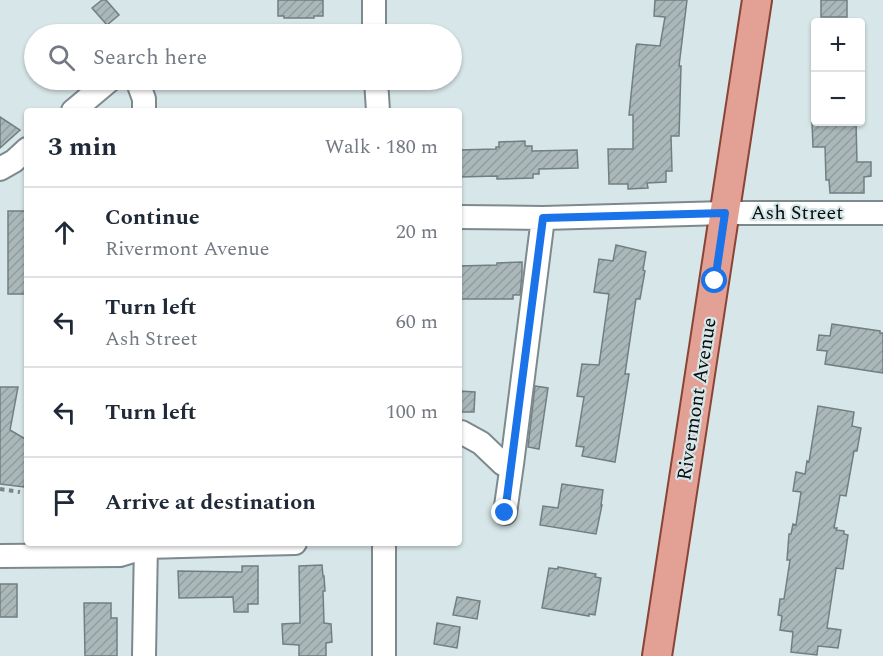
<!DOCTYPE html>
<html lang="en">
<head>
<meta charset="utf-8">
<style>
  body { margin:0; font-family:Spectral,serif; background:#f6f6f7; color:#1f2937 }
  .controls { position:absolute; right:18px; top:18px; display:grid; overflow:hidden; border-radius:6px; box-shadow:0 2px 4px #0004 }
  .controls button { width:54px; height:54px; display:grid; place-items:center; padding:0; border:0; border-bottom:2px solid #e0e1e3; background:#fff; color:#1f2937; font:30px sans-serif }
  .stop { position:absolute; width:18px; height:18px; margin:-14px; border:4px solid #1a73e8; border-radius:50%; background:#fff }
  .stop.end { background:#1a73e8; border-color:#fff; box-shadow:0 2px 6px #0008 }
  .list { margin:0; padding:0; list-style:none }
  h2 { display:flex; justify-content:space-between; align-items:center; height:78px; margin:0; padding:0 24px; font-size:26px }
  h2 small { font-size:20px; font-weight:400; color:#747a83 }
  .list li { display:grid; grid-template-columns:39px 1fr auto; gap:18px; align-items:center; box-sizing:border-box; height:90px; padding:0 24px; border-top:2px solid #e0e1e3 }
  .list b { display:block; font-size:22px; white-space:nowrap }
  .list p { margin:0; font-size:20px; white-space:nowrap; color:#747a83 }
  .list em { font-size:20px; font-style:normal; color:#747a83 }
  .icon { flex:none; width:33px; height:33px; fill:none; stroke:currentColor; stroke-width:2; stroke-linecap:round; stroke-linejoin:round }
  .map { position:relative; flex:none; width:883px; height:656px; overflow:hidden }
  .search { position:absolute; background:#fff; box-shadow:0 2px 4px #0004; left:24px; top:24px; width:438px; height:66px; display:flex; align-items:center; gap:15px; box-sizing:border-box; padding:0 21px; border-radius:33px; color:#747a83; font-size:22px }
  .panel { position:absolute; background:#fff; box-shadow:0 2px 4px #0004; left:24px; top:108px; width:438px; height:438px; border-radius:6px }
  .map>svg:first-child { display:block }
  .building { fill:url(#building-hatch); stroke:#727f81; stroke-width:1.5 }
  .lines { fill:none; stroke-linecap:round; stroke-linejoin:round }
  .minor-casing { stroke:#7d8a8d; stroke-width:26 }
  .major-casing { stroke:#894436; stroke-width:32 }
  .path { stroke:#7b8586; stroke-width:4; stroke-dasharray:4.5 4.5; stroke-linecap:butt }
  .minor { stroke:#fff; stroke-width:22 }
  .major { stroke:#e2a194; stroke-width:28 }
  .route { stroke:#1a73e8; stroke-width:8 }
  .labels { text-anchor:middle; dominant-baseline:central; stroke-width:4.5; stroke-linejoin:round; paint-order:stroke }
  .street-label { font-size:20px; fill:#080c0d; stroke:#d7e6e8 }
</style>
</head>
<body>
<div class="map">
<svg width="883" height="656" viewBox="0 0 883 656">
  <defs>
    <pattern id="building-hatch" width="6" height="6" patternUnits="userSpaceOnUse" patternTransform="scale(1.5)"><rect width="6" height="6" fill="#aab8ba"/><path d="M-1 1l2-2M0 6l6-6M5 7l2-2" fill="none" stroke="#919d9f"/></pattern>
  </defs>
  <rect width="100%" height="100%" fill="#d7e6e8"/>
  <path class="building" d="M102 0H106L119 15 107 25 92 8Z
    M278 0H323V16H314V18H284V16H278Z
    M655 0H687L679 66H681L679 136H671L672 171H666V182L647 183 648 188 628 189V184H609L608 149H633V115H629L636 46 637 44 660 46 665 17 654 16Z
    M821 0H847V17H821Z
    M0 117 20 130 0 148Z
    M812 122H856L857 162H871V176L864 177V193H830L829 180H826L825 147H813Z
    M525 141V146H532V151L577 150 578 168 539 169V174H533V178L497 179V176L460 177 459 175V150L496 149V147H499V142Z
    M8 211H27V294H8Z
    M616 245 646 252 643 270 645 271 640 299H636L625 374H629L615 462 582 456 584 447 576 446 584 397 577 396 582 364 599 365 609 294 594 292 599 259 613 261Z
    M522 262V274L520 295H513V299H459V266L497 265V263Z
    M832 324 880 331V333H883V373L825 364 827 351 817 350 819 335 830 336Z
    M535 386 548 388 539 449 528 447Z
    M0 387H18L10 430 27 440V466L24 487 0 484Z
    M459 391 475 392 474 412H459Z
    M818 406 854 412 852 426 861 428 857 451H854L846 496 840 495 834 528H837L836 530 844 531V534L848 535 843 569 836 568V569L827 628 841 630 838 648 818 646 817 655 791 652 793 632 780 630 782 616 778 615 780 599H784L790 560H787L789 534H791L793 524 796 525 801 492 793 491 796 472 805 474 807 461 809 462Z
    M562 484 603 490 601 505H602L596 534 540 525 543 506 558 508Z
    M322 565 323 576H324L325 591H323L324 623 331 624 332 642 326 643V656H299V645L283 644 282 624 300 623 299 566Z
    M242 566H258V604H248V612H234L233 597 179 598 178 571 242 572Z
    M558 567 596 574 595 577 601 578 595 615 589 614V616L542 608 549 568 558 569Z
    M0 584H17V617H0Z
    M457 597 480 601 477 619 453 615Z
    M84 603H111V618H117V656H85Z
    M437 623 460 627 457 648 434 644Z"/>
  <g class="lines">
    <defs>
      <path id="minor" d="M374 34V0
        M137 80 144 99V111
        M376 80 378 111
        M73 111 110 80
        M0 169 14 161 27 149
        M459 217 543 218 725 213H883
        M459 432H461L481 443 503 464H512L543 218
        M505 513 512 464
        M384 543V656
        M0 556 120 555 146 547 295 543
        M144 656 146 543"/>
      <path id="major" d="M657 656 757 0"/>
    </defs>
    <use href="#minor" class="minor-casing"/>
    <use href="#major" class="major-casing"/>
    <path class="path" d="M0 489 20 492"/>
    <use href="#minor" class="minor"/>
    <use href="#major" class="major"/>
  </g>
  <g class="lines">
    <path class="route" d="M505 513 543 218 725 213 715 281"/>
  </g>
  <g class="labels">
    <g class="street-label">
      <text x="797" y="213">Ash Street</text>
      <text transform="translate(697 399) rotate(-81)">Rivermont Avenue</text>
    </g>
  </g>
</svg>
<div class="controls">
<button>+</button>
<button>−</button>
</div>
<div class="stop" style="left:715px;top:281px"></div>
<div class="stop end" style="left:505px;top:513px"></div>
<div class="search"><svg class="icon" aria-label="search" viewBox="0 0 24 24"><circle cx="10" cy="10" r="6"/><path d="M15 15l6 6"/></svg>Search here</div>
<section class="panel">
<h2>3 min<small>Walk · 180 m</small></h2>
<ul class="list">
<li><svg class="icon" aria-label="ahead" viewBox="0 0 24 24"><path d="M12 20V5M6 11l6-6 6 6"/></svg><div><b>Continue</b><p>Rivermont Avenue</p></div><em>20 m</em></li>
<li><svg class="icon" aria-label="left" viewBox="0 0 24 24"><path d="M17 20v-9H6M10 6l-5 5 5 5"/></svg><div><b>Turn left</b><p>Ash Street</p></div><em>60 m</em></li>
<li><svg class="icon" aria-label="left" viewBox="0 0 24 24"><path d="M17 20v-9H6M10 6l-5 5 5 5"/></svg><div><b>Turn left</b></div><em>100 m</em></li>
<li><svg class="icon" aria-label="arrive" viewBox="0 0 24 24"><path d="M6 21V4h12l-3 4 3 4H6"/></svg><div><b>Arrive at destination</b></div></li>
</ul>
</section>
</div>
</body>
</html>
